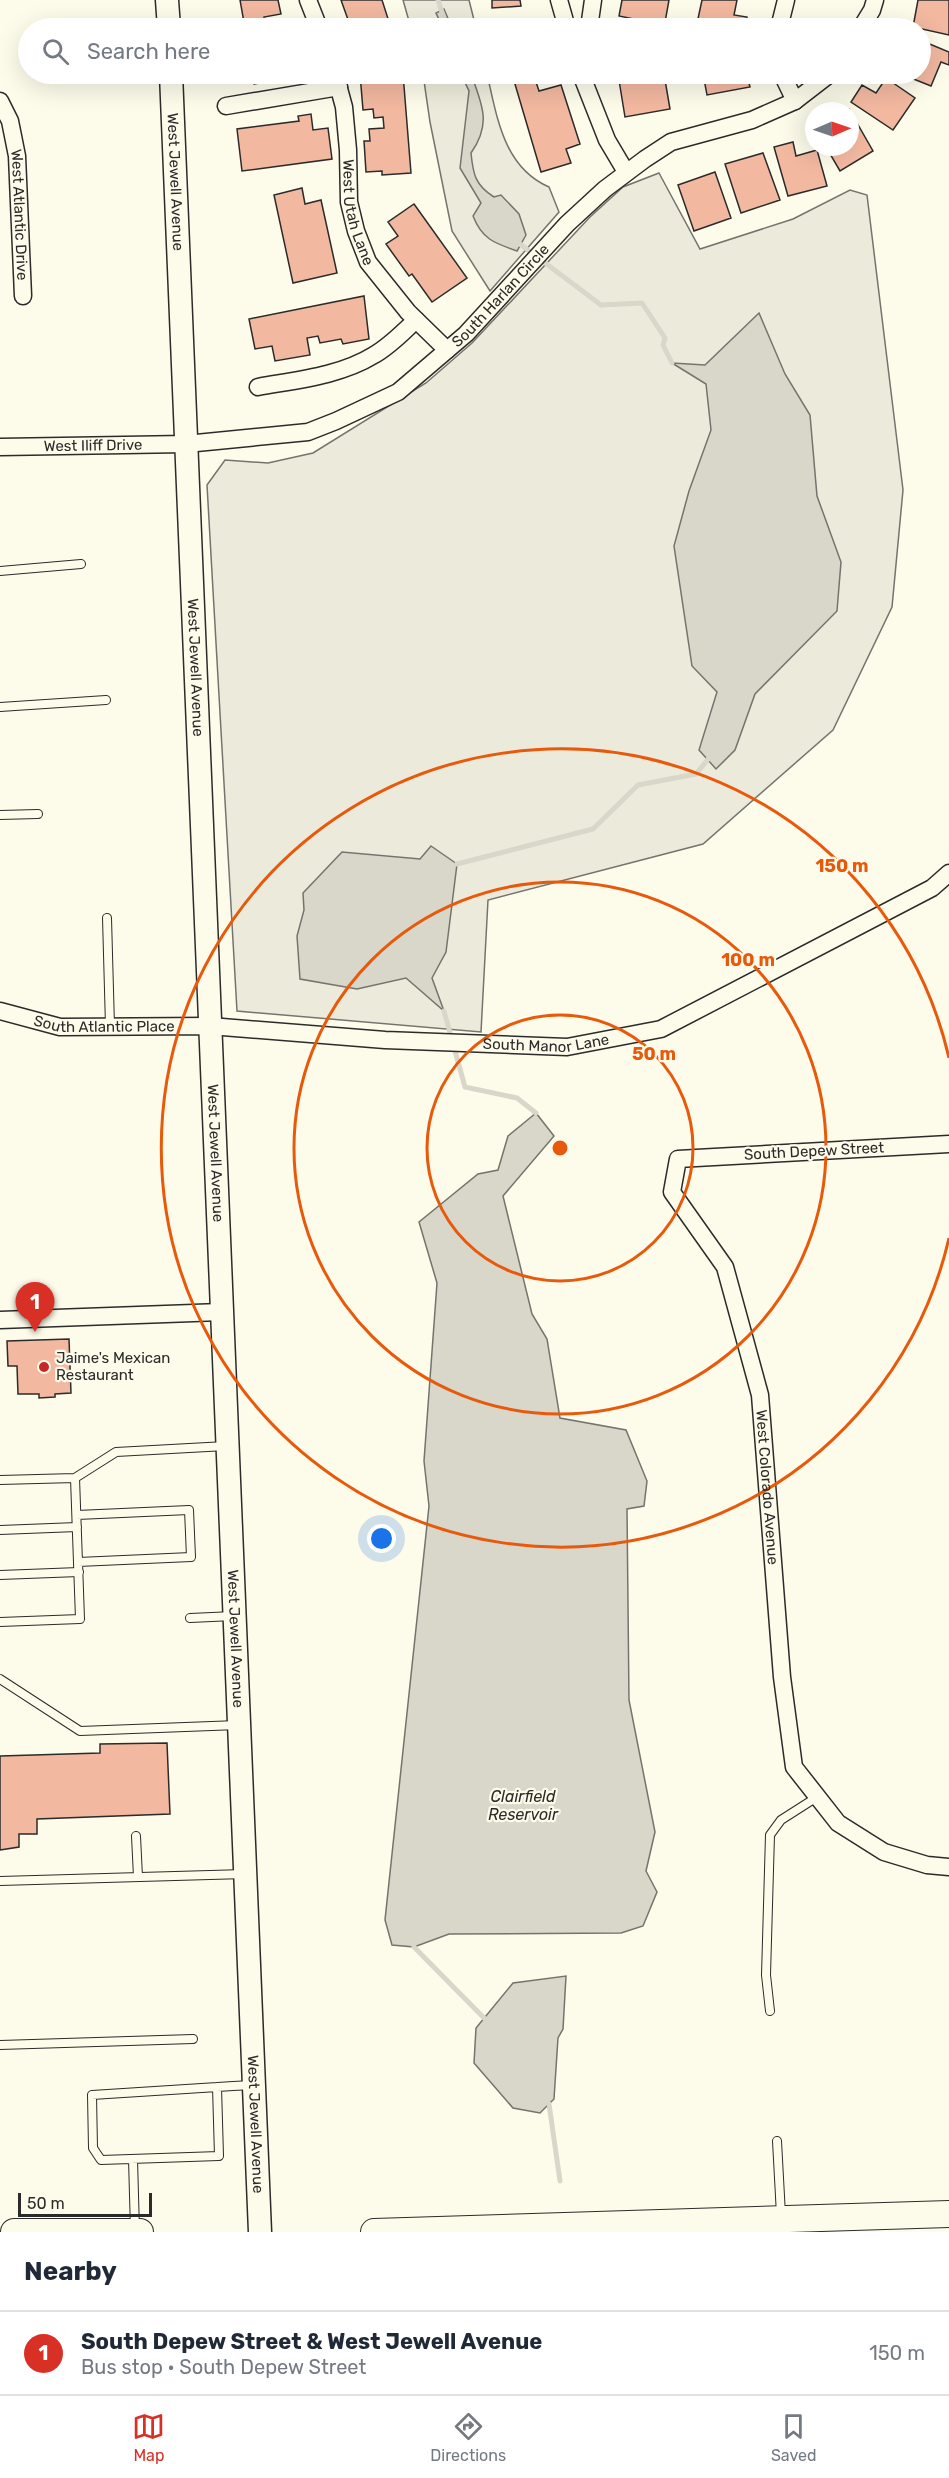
<!DOCTYPE html>
<html lang="en">
<head>
<meta charset="utf-8">
<style>
  body { margin:0; font-family:Rubik,sans-serif; background:#f2f2f3; color:#1f2937 }
  .compass { position:absolute; left:805px; top:102px; width:54px; height:54px; border-radius:50%; background:#fff; box-shadow:0 6px 24px #0002; rotate:88deg }
  .scale { position:absolute; left:18px; bottom:15px; width:134px; box-sizing:border-box; padding-left:6px; border:3px solid #2b2b2b; border-top:0; font-size:16px; line-height:21px; white-space:nowrap; color:#2b2b2b; -webkit-text-stroke:4px #fdfbea; paint-order:stroke }
  .you { position:absolute; left:382px; top:1539px; width:21px; height:21px; margin:-15px; border:4px solid #fff; border-radius:50%; background:#1a73e8; box-shadow:0 0 0 9px #1a73e833 }
  .badge { display:grid; place-items:center; width:39px; height:39px; border-radius:50%; background:#d93025; color:#fff; font-size:20px; font-weight:700 }
  .pin { position:absolute; translate:-50% -50px; filter:drop-shadow(0 2px 3px #0008) }
  .pin::after { content:''; position:absolute; top:32px; width:21px; height:18px; background:inherit; clip-path:polygon(0 0,100% 0,50% 100%) }
  .list { margin:0; padding:0; list-style:none }
  h2 { display:flex; justify-content:space-between; align-items:center; height:78px; margin:0; padding:0 24px; font-size:26px }
  h2 small { font-size:20px; font-weight:400; color:#747a83 }
  .list li { display:grid; grid-template-columns:39px 1fr auto; gap:18px; align-items:center; box-sizing:border-box; height:84px; padding:0 24px; border-top:2px solid #e0e1e3 }
  .list b { display:block; font-size:22px; white-space:nowrap }
  .list p { margin:0; font-size:20px; white-space:nowrap; color:#747a83 }
  .list em { font-size:20px; font-style:normal; color:#747a83 }
  .icon { flex:none; width:33px; height:33px; fill:none; stroke:currentColor; stroke-width:2; stroke-linecap:round; stroke-linejoin:round }
  .map { position:relative; flex:none; width:949px; height:2232px; overflow:hidden }
  .search { position:absolute; background:#fff; box-shadow:0 6px 24px #0002; left:18px; right:18px; top:18px; height:66px; display:flex; align-items:center; gap:15px; box-sizing:border-box; padding:0 21px; border-radius:33px; color:#747a83; font-size:22px }
  .sheet { height:162px; background:#fff }
  nav { display:flex; justify-content:space-around; align-items:center; box-sizing:border-box; height:84px; border-top:2px solid #e0e1e3; background:#fff; font-size:16px; color:#747a83 }
  nav a { display:grid; justify-items:center; gap:3px }
  nav .on { color:#d93025 }
  .map>svg:first-child { display:block }
  .green { fill:#ecebdb; stroke:#74746e; stroke-width:1.5 }
  .water { fill:#d8d7c9; stroke:#74746e; stroke-width:1.5 }
  .lines { fill:none; stroke-linecap:round; stroke-linejoin:round }
  .stream { stroke:#d8d7c9; stroke-width:5 }
  .building { fill:#f2b8a0; stroke:#2b2b2b; stroke-width:1.5 }
  .service-casing { stroke:#2b2b2b; stroke-width:10 }
  .minor-casing { stroke:#2b2b2b; stroke-width:19 }
  .secondary-casing { stroke:#2b2b2b; stroke-width:25 }
  .primary-casing { stroke:#2b2b2b; stroke-width:28 }
  .service { stroke:#fdfbea; stroke-width:8 }
  .minor { stroke:#fdfbea; stroke-width:16 }
  .secondary { stroke:#fdfbea; stroke-width:22 }
  .primary { stroke:#fdfbea; stroke-width:26 }
  .ring { fill:none; stroke:#e8590c; stroke-width:3 }
  .poi-dot { fill:#c62828; stroke:#fdfbea; stroke-width:2 }
  .labels { text-anchor:middle; dominant-baseline:central; stroke-width:4.5; stroke-linejoin:round; paint-order:stroke }
  .street-label { font-size:15px; fill:#2b2b2b; stroke:#fdfbea }
  .poi-label { font-size:15px; fill:#2b2b2b; stroke:#fdfbea; text-anchor:start }
  .water-label { font-size:16px; font-style:italic; fill:#2b2b2b; stroke:#fdfbea }
  .centre { fill:#e8590c; stroke:#fdfbea; stroke-width:3 }
  .ring-label { font-size:18px; text-anchor:middle; font-weight:bold; fill:#e8590c; stroke:#fdfbea; stroke-width:4.5; stroke-linejoin:round; paint-order:stroke }
</style>
</head>
<body>
<div class="map">
<svg width="949" height="2232" viewBox="0 0 949 2232">
  <rect width="100%" height="100%" fill="#fdfbea"/>
  <path class="green" d="M403 0H469L476 28H411Z
    M423 74H487C497 116 503 167 549 187L559 212 490 291 452 231 430 122Z
    M659 173 700 249 793 219 850 190 867 195 903 490 892 607 833 730 703 844 488 900 481 1032 237 1011 207 485 225 460 268 463 313 453 426 383 472 343 590 217 623 187Z"/>
  <path class="water" d="M444 9 452 28H443L436 13Z
    M461 74H471C482 105 492 123 471 153 473 174 475 185 494 197L501 195 519 214 526 235 517 251C494 243 482 239 473 216L481 203 460 168 469 91Z
    M759 313 785 374 810 415 817 496 841 562 837 611 755 694 735 750 716 769 699 750 717 692 692 666 674 546 689 491 711 430 706 384 672 363 705 365Z
    M431 846 457 864 446 952 432 978 444 1011 406 978 357 989 300 979 297 936 304 910 303 893 342 852 420 859Z
    M536 1113 554 1136 503 1196 532 1314 547 1339 560 1418 626 1430 647 1481 644 1506 627 1509 629 1700 655 1832 646 1871 657 1892 643 1926 621 1933 449 1934 414 1947 392 1945 385 1920 429 1506 424 1461 437 1283 419 1222 478 1174 498 1170 508 1136Z
    M566 1976 563 2029 558 2038 554 2099 540 2113 513 2108 474 2063 476 2028 513 1983Z"/>
  <g class="lines">
    <path class="stream" d="M438 0 447 28
      M516 241 601 305 642 303 665 338 663 345 672 363
      M457 864 593 829 638 785 696 774 709 758
      M444 1011 465 1087 517 1098 536 1113
      M414 1947 484 2018
      M549 2104 560 2181"/>
  </g>
  <path class="building" d="M240 0H278L281 14 264 17 266 27 291 23 292 28H245Z
    M341 0H382L390 25 379 28H351Z
    M492 0H520L521 6 492 8Z
    M622 0H669L664 28 633 25 634 19 619 16Z
    M702 0H737L734 15 747 17 745 28H696Z
    M918 0H949V35L913 27Z
    M920 40 949 52V65L941 62 931 86 901 74H920Z
    M252 74H281L282 79 254 84Z
    M360 74H403L411 173 382 175V171L366 172 364 141H370L369 129 384 128 383 117 374 118 373 109 363 110Z
    M512 74H555L556 76 536 82 539 91 561 85 580 144 566 149 571 163 541 172Z
    M618 74H664L670 109 625 117Z
    M703 74H753L754 78 748 79 750 87 707 95Z
    M886 78 915 98 893 130 851 102 862 85 876 93Z
    M849 109 873 151 840 171 826 147H850V111H846Z
    M311 114 313 130 328 128 332 159 242 171 237 129 299 121 298 116Z
    M793 142 796 156 817 150 827 186 788 196 774 147Z
    M763 153 780 200 741 213 725 164Z
    M715 172 731 218 694 231 678 185Z
    M302 188 305 204 321 200 337 273 293 283 274 195Z
    M414 204 467 278 432 302 412 274 409 276 386 244 398 236 388 222Z
    M364 296 369 339 343 344 341 339 320 343 318 336 307 338 310 355 275 361 272 346 255 349 249 319Z
    M69 1339 71 1393 55 1394V1397L39 1398V1394H18L17 1366H8L7 1341Z
    M167 1743 170 1814 37 1819V1834H19V1847L0 1850V1756L100 1753V1744Z"/>
  <g class="lines">
    <defs>
      <path id="service" d="M0 571 81 564
        M0 707 106 700
        M0 815 38 814
        M107 918 110 1026
        M0 1480 75 1478 116 1452 226 1446
        M77 1515 189 1510 191 1557 78 1562
        M0 1530 77 1527
        M0 1575 79 1572
        M190 1618 234 1616
        M0 1622 80 1619 75 1478
        M0 1679 80 1731 238 1725
        M136 1836 138 1877
        M0 1881 245 1874
        M770 2011 766 1975 770 1835 781 1820 817 1797
        M0 2045 193 2039
        M217 2087 219 2156 101 2160 93 2148 92 2095 233 2086 253 2085
        M777 2141 781 2215
        M133 2159 135 2231"/>
      <g id="minor">
        <path d="M308 0 319 28"/>
        <path d="M559 0 567 28"/>
        <path d="M589 28 593 0"/>
        <path d="M779 28 786 0"/>
        <path d="M861 28 872 10 875 0"/>
        <path id="s1" d="M335 74 344 107 348 150 349 202 356 231 368 262 408 312 447 350"/>
        <path d="M581 74 607 140 626 172"/>
        <path d="M782 74 795 101"/>
        <path id="s2" d="M0 101 10 121 17 156 23 296"/>
        <path d="M226 106 339 87"/>
        <path d="M258 387C296 380 340 376 374 355 390 346 402 333 416 320"/>
        <path id="s3" d="M0 447 186 444 308 432 336 421 398 392 466 334 567 224 605 189 645 159 671 142 752 120 795 101 830 74"/>
        <path id="s4" d="M0 1011 60 1027 210 1026 385 1040 567 1047 661 1029 932 888 949 873"/>
        <path id="s5" d="M949 1144 678 1159 672 1192 725 1267 760 1395 782 1677 794 1767 838 1823 884 1852 927 1865 949 1867"/>
        <path d="M0 1320 221 1312"/>
      </g>
      <g id="secondary">
        <path d="M167 0 169 28"/>
        <path id="s6" d="M171 74 260 2232"/>
      </g>
      <path id="primary" d="M14 2232H140
        M374 2232 949 2214"/>
    </defs>
    <use href="#service" class="service-casing"/>
    <use href="#minor" class="minor-casing"/>
    <use href="#secondary" class="secondary-casing"/>
    <use href="#primary" class="primary-casing"/>
    <use href="#service" class="service"/>
    <use href="#minor" class="minor"/>
    <use href="#secondary" class="secondary"/>
    <use href="#primary" class="primary"/>
  </g>
  <g class="ring">
    <circle cx="560" cy="1148" r="133"/>
    <circle cx="560" cy="1148" r="266"/>
    <path d="M949 1238A399 399 0 1 1 949 1058"/>
  </g>
  <circle class="poi-dot" cx="44" cy="1367" r="6"/>
  <g class="labels">
    <g class="street-label">
      <text stroke="none"><textPath href="#s6" startOffset="108">West Jewell Avenue</textPath></text>
      <text stroke="none"><textPath href="#s1" startOffset="141">West Utah Lane</textPath></text>
      <text stroke="none"><textPath href="#s2" startOffset="117">West Atlantic Drive</textPath></text>
      <text stroke="none"><textPath href="#s3" startOffset="548">South Harlan Circle</textPath></text>
      <text stroke="none"><textPath href="#s3" startOffset="93">West Iliff Drive</textPath></text>
      <text stroke="none"><textPath href="#s6" startOffset="594">West Jewell Avenue</textPath></text>
      <text stroke="none"><textPath href="#s4" startOffset="106">South Atlantic Place</textPath></text>
      <text stroke="none"><textPath href="#s4" startOffset="549">South Manor Lane</textPath></text>
      <text transform="translate(814 1151) rotate(-3)">South Depew Street</text>
      <text stroke="none"><textPath href="#s6" startOffset="1080">West Jewell Avenue</textPath></text>
      <text stroke="none"><textPath href="#s5" startOffset="622">West Colorado Avenue</textPath></text>
      <text stroke="none"><textPath href="#s6" startOffset="1566">West Jewell Avenue</textPath></text>
      <text stroke="none"><textPath href="#s6" startOffset="2052">West Jewell Avenue</textPath></text>
    </g>
    <g class="poi-label">
      <text x="56" y="1358">Jaime's Mexican<tspan x="56" dy="17">Restaurant</tspan></text>
    </g>
    <g class="water-label">
      <text x="523" y="1796">Clairfield<tspan x="523" dy="18">Reservoir</tspan></text>
    </g>
  </g>
  <circle cx="560" cy="1148" r="9" class="centre"/>
  <g class="ring-label">
    <text x="842" y="872">150 m</text>
    <text x="748" y="966">100 m</text>
    <text x="654" y="1060">50 m</text>
  </g>
</svg>
<svg class="compass" viewBox="-18 -18 36 36"><path d="M0-13l5 13h-10z" fill="#e53935"/><path d="M0 13l5-13h-10z" fill="#747a83"/></svg>
<div class="scale">50 m</div>
<div class="you"></div>
<div class="pin badge" style="left:35px;top:1332px">1</div>
<div class="search"><svg class="icon" aria-label="search" viewBox="0 0 24 24"><circle cx="10" cy="10" r="6"/><path d="M15 15l6 6"/></svg>Search here</div>
</div>
<section class="sheet">
<h2>Nearby<small></small></h2>
<ul class="list">
<li><span class="badge">1</span><div><b>South Depew Street &amp; West Jewell Avenue</b><p>Bus stop · South Depew Street</p></div><em>150 m</em></li>
</ul>
</section>
<nav>
<a class="on"><svg class="icon" aria-label="map" viewBox="0 0 24 24"><path d="M3 6l6-2 6 2 6-2v14l-6 2-6-2-6 2zM9 4v14M15 6v14"/></svg>Map</a>
<a><svg class="icon" aria-label="directions" viewBox="0 0 24 24"><path d="M12 3l9 9-9 9-9-9zM9 14v-3h6M13 9l2 2-2 2"/></svg>Directions</a>
<a><svg class="icon" aria-label="saved" viewBox="0 0 24 24"><path d="M7 4h10v16l-5-4-5 4z"/></svg>Saved</a>
</nav>
</body>
</html>
